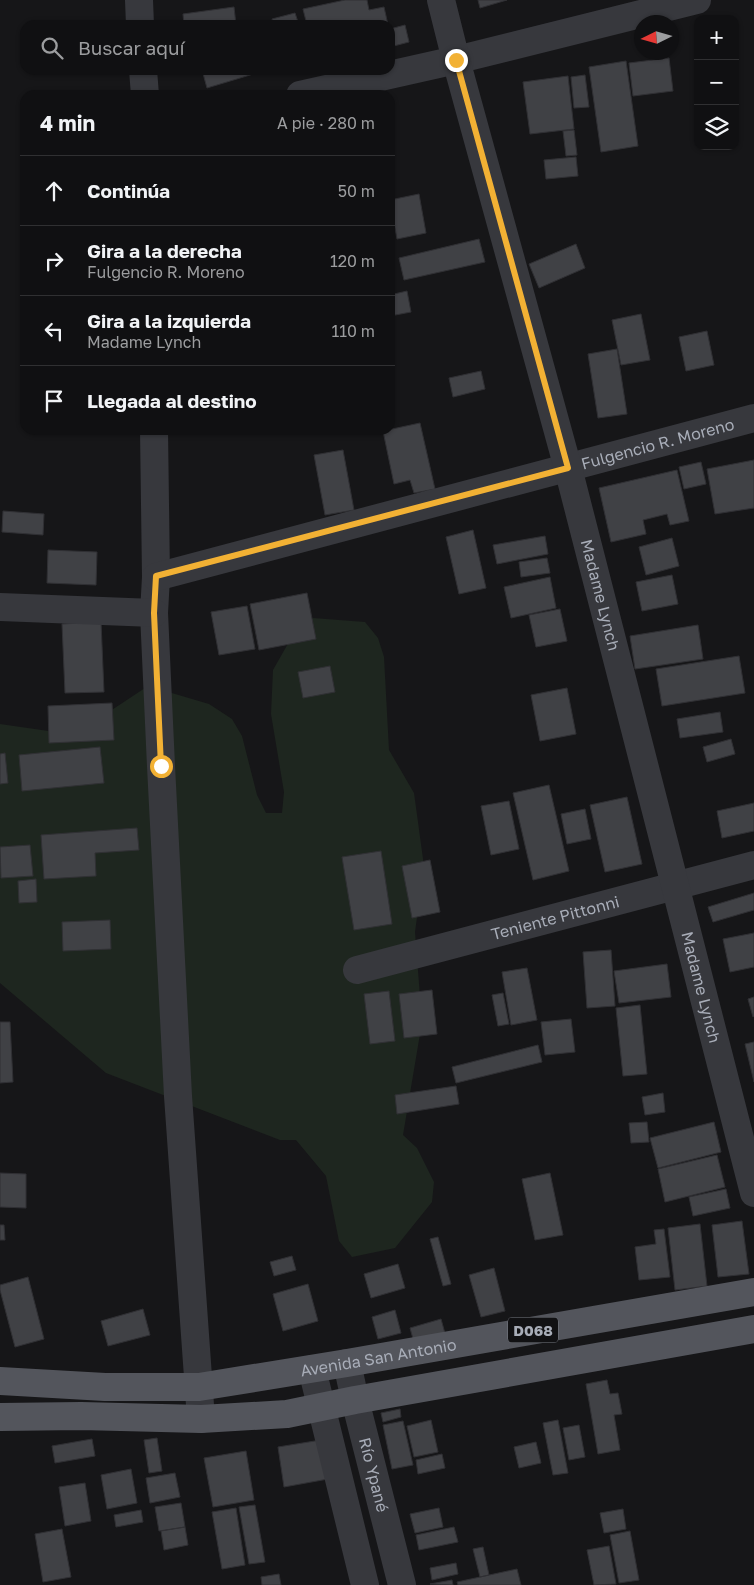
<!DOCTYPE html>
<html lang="es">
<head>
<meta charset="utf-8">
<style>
  body { margin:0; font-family:"Golos Text",sans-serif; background:#1e1e20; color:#f1f3f6 }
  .controls { position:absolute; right:15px; top:15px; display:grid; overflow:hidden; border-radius:10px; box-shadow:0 1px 4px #0004 }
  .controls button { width:45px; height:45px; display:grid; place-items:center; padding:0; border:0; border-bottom:1px solid #303032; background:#101012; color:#f1f3f6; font:25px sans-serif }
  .compass { position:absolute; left:634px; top:15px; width:45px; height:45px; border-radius:50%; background:#101012; box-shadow:0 1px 4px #0004; rotate:265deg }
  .stop { position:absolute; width:15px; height:15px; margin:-11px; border:4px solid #f2b134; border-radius:50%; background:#fff }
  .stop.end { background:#f2b134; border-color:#fff; box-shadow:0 1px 5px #0008 }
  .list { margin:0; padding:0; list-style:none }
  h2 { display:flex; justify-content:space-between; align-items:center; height:65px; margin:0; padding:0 20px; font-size:21px }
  h2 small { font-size:16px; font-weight:400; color:#9c9d9f }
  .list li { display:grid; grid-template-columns:32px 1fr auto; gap:15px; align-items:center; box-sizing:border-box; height:70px; padding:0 20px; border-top:1px solid #303032 }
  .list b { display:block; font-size:19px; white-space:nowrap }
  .list p { margin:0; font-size:16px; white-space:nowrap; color:#9c9d9f }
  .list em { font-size:16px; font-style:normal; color:#9c9d9f }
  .icon { flex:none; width:28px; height:28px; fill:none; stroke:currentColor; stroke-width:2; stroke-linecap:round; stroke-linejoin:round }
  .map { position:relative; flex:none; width:754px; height:1585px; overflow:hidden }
  .search { position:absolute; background:#101012; box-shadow:0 1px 4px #0004; left:20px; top:20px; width:375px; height:55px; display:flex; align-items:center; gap:12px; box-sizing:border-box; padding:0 18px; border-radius:15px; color:#9c9d9f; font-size:19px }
  .panel { position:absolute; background:#101012; box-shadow:0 1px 4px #0004; left:20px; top:90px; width:375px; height:345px; border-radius:15px }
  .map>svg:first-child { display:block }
  .green { fill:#1e261f }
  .building { fill:#404145; stroke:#303034 }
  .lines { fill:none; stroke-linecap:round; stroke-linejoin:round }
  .minor { stroke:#37383d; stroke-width:28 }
  .tertiary { stroke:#37383d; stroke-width:28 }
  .primary { stroke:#53555c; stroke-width:28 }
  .route { stroke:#f2b134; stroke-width:6 }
  .labels { text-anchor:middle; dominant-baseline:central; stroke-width:5; stroke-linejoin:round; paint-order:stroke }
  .shield { fill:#111113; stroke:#7b7e86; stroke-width:1 }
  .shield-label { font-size:15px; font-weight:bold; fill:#a8adb8 }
  .street-label { font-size:16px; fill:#a8adb8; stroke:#111113 }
</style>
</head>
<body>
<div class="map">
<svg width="754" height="1585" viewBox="0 0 754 1585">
  <rect width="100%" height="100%" fill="#161618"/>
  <path class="green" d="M313 618 365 622 378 638 384 657 389 750 414 793 424 866 415 932 422 1022 403 1135 417 1148 434 1182 432 1202 395 1248 352 1257 339 1241 326 1176 296 1140H280L106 1073 0 983V724L83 736V729L145 688 165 691 209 704 232 719 242 736 257 795 266 813H282L284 792 271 714 273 670 298 626Z"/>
  <path class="building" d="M345 0H367L369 10 384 7 388 25H307L303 9Z
    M478 0H507L480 8Z
    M234 7 236 25H184L183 14Z
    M295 13 299 25H274L272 19Z
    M405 25 409 42 390 47V29Z
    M669 58 673 91 633 96 629 63Z
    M626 61 638 146 601 152 589 67Z
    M202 70H260V72L207 88Z
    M585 75 589 107 574 108 571 77Z
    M568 76 574 129 530 134 523 82Z
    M574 130 577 155 566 156 563 131Z
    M576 157 578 176 546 179 544 160Z
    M419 194 426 233 397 239 390 200Z
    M479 239 485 262 404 280 399 258Z
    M576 244 585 268 539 288 529 264Z
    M407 291 411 312 390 316V295Z
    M641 314 650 360 621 365 612 320Z
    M707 331 714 365 686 371 679 337Z
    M617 349 627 414 598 418 588 354Z
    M481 371 485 389 453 397 449 378Z
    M420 423 435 489 414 493 410 480 394 484 383 431Z
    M343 450 354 510 325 515 314 455Z
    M754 460V508L715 514 707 469Z
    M701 462 706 484 684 489 679 467Z
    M677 470 689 521 670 525 667 514 643 520 646 534 611 542 599 488Z
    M3 511 44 514 43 535 2 532Z
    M473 530 486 588 459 594 446 537Z
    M545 536 548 554 497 564 493 545Z
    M672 538 679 566 646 575 639 547Z
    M48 550 97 552 96 585 47 583Z
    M547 558 550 573 521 577 519 562Z
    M672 575 678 604 642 611 636 582Z
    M550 577 556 608 511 618 504 587Z
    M307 593 316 639 259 650 250 604Z
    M247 606 255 649 219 655 211 612Z
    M560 609 567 641 536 647 529 615Z
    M101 622 104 692 65 693 62 624Z
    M698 625 703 659 635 669 630 636Z
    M739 656 745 693 662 706 656 669Z
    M330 666 335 692 303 698 298 672Z
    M567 688 576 734 540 741 531 695Z
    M112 703 114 740 49 743 48 706Z
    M720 712 723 732 680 738 677 719Z
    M731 739 735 754 707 762 703 747Z
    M100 747 104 783 22 791 19 755Z
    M5 753 8 783 0 784V754Z
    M549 785 569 871 533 880 513 793Z
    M627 797 642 864 605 872 590 805Z
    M509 801 519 849 491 855 481 806Z
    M754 803V831L722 838 717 811Z
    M585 809 591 839 567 844 561 814Z
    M137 828 139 850 95 853 96 876 44 879 41 835Z
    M30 845 33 876 1 878 0 847Z
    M381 851 392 924 354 930 342 857Z
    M430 860 440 912 412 918 402 866Z
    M36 879 37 902 19 903 18 881Z
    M754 893V910L713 922 708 907Z
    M110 920 111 949 63 951 62 922Z
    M754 933V967L730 972 723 939Z
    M611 950 615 1006 587 1008 583 952Z
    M667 964 671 997 619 1003 614 971Z
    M527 968 537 1020 511 1025 502 972Z
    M432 990 437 1034 404 1038 399 994Z
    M389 991 395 1041 370 1044 364 994Z
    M503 993 509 1024 498 1026 492 995Z
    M754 997V1016L753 1017 748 999Z
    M640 1005 647 1074 623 1076 616 1008Z
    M571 1019 575 1052 545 1055 541 1022Z
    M0 1022H10L13 1082 0 1083Z
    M754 1042V1082L745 1044Z
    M538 1045 542 1062 456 1083 452 1067Z
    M456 1086 459 1104 397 1114 395 1095Z
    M663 1093 665 1112 645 1115 642 1097Z
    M647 1122 649 1142 631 1143 629 1123Z
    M714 1122 721 1152 658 1168 650 1138Z
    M717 1155 725 1187 665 1202 658 1169Z
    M0 1173 26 1174V1208L0 1207Z
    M550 1173 563 1235 535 1240 522 1179Z
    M726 1189 730 1208 693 1216 689 1197Z
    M742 1221 749 1274 718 1277 712 1225Z
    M700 1224 707 1286 675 1290 668 1228Z
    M0 1225H4L5 1240H0Z
    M664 1229 670 1277 639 1280 635 1247 656 1244 654 1230Z
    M438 1237 451 1284 443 1286 430 1239Z
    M292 1256 296 1270 274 1276 270 1262Z
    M398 1264 405 1288 371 1298 364 1274Z
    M494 1268 505 1311 481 1317 469 1275Z
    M28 1277 44 1339 15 1347 0 1290V1285Z
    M308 1284 318 1321 283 1331 273 1294Z
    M143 1309 150 1335 108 1346 101 1321Z
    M395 1310 401 1333 378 1339 372 1317Z
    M441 1319 446 1337 415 1346 410 1328Z
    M607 1380 610 1394 618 1393 622 1414 614 1415 620 1450 598 1454 586 1384Z
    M400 1409 401 1417 383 1422 381 1413Z
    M431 1420 438 1452 414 1457 407 1426Z
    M558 1420 568 1473 553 1475 543 1423Z
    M403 1421 413 1465 392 1469 383 1425Z
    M579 1425 585 1457 569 1460 563 1428Z
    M157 1438 162 1471 149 1473 144 1440Z
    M92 1439 95 1456 55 1463 52 1446Z
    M321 1440 328 1479 284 1487 278 1447Z
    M536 1442 541 1463 519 1468 514 1447Z
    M246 1451 254 1500 213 1507 204 1458Z
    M442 1454 445 1468 418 1474 416 1460Z
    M131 1469 137 1503 107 1509 101 1475Z
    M175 1473 180 1497 150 1503 146 1478Z
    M85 1483 91 1521 65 1526 59 1487Z
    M181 1503 185 1527 159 1531 155 1507Z
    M255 1505 265 1562 249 1564 239 1507Z
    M236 1508 245 1565 222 1569 212 1512Z
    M439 1508 443 1527 415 1533 410 1514Z
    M623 1509 626 1529 604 1533 600 1513Z
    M141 1510 143 1522 116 1527 114 1515Z
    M185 1527 188 1545 164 1550 161 1531Z
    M454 1527 458 1542 419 1550 416 1535Z
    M62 1529 71 1577 43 1582 35 1534Z
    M630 1531 639 1580 619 1583 610 1535Z
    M609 1546 616 1584 594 1585 587 1550Z
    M483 1547 489 1575 480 1577 473 1549Z
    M456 1563 458 1574 432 1580 430 1568Z
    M517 1569 521 1585H458L457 1582Z
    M279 1574 281 1585H262L261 1577Z
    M452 1580 453 1585 430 1584Z"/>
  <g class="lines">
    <g class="minor">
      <path d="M139 0 140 25"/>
      <path d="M143 70 145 95"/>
      <path d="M300 95 456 60 697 0"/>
      <path d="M154 430 156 577 154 613 161 766 178 1096 201 1419"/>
      <path id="s1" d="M156 577 754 418"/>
      <path d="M0 607 154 613"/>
      <path id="s2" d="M357 970 754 865"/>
      <path id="s3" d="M347 1363 355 1400 402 1585"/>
      <path d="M312 1369 365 1585"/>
    </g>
    <path class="tertiary" id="s4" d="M441 0 456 60 568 468 754 1193"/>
    <g class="primary">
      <path id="s5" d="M0 1381 105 1387H199L347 1363 754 1292"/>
      <path d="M0 1417 81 1416 201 1419 287 1414 355 1400 754 1329"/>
    </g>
  </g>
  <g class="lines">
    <path class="route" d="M161 766 154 613 156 576 568 468 456 60"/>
  </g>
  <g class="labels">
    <rect class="shield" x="508" y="1317.5" width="50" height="25" rx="4"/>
    <g class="shield-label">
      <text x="533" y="1330">D068</text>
    </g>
    <g class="street-label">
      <text stroke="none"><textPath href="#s1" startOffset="519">Fulgencio R. Moreno</textPath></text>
      <text stroke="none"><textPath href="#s4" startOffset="616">Madame Lynch</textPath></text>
      <text stroke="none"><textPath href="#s2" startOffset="205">Teniente Pittonni</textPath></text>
      <text stroke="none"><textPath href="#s4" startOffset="1021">Madame Lynch</textPath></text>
      <text stroke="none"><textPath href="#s5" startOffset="381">Avenida San Antonio</textPath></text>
      <text stroke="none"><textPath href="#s3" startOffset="115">Río Ypané</textPath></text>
    </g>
  </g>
</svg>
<div class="controls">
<button>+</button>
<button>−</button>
<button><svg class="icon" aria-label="layers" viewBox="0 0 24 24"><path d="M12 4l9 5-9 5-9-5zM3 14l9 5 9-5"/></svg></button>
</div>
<svg class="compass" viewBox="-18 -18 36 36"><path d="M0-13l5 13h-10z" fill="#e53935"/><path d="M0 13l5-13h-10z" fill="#9c9d9f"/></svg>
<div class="stop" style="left:161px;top:766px"></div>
<div class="stop end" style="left:456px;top:60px"></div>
<div class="search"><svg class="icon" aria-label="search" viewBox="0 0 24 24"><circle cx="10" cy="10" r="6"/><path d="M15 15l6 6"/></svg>Buscar aquí</div>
<section class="panel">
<h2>4 min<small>A pie · 280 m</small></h2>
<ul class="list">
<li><svg class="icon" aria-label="ahead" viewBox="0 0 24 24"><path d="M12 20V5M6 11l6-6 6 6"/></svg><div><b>Continúa</b></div><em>50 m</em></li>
<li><svg class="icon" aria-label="right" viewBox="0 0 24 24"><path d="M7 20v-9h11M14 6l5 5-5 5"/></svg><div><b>Gira a la derecha</b><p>Fulgencio R. Moreno</p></div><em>120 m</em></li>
<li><svg class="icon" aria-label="left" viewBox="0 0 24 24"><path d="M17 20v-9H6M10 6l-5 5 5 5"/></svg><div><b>Gira a la izquierda</b><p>Madame Lynch</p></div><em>110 m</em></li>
<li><svg class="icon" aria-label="arrive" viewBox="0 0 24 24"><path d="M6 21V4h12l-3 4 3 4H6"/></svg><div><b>Llegada al destino</b></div></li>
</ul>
</section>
</div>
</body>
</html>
